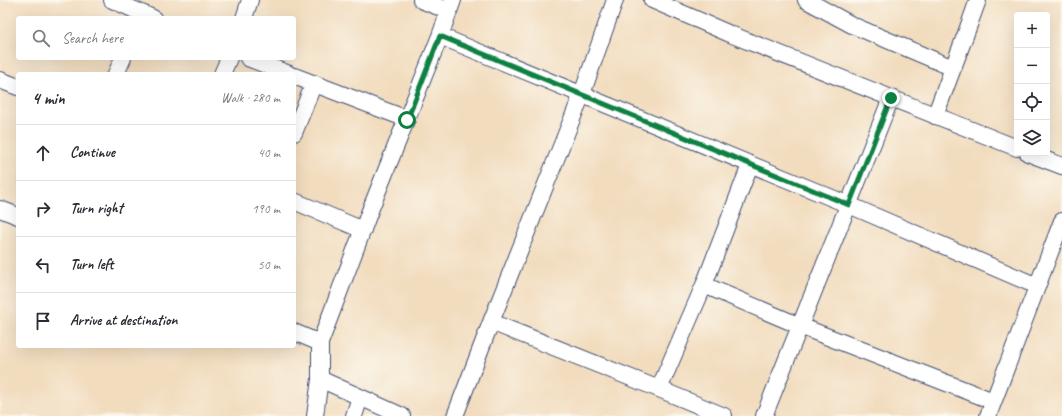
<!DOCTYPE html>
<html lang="en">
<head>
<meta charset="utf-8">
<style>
  body { margin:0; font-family:Caveat,sans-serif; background:#f2f2f3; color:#2b2b33 }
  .controls { position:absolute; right:12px; top:12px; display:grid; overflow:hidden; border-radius:4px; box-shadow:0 4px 16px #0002 }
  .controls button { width:36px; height:36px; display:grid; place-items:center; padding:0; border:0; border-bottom:1px solid #e1e1e2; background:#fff; color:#2b2b33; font:20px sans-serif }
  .stop { position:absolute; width:12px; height:12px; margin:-9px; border:3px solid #0b8043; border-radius:50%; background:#fff }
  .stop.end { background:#0b8043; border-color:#fff; box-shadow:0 1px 4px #0008 }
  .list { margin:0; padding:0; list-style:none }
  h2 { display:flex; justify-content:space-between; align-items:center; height:52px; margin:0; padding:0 16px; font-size:17px }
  h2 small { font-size:13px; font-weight:400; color:#7c7c81 }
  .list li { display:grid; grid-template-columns:26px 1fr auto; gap:12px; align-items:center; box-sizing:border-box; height:56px; padding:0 16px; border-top:1px solid #e1e1e2 }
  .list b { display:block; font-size:15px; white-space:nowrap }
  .list em { font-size:13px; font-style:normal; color:#7c7c81 }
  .icon { flex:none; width:22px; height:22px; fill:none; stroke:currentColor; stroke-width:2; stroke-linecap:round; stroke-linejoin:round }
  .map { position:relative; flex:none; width:1062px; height:416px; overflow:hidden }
  .search { position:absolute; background:#fff; box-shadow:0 4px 16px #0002; left:16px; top:16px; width:280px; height:44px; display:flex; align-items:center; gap:10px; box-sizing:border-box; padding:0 14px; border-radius:4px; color:#7c7c81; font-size:15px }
  .panel { position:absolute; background:#fff; box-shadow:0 4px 16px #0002; left:16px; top:72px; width:280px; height:276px; border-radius:4px }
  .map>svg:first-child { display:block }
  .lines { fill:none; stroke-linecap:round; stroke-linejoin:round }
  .minor-casing { stroke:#3b496c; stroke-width:18 }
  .minor { stroke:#fff; stroke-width:16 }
  .route { stroke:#0b8043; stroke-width:5 }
</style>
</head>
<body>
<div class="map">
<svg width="1062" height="416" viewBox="0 0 1062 416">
  <rect width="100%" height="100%" fill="#fbf7ec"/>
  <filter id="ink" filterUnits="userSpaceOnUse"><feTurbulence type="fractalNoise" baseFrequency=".025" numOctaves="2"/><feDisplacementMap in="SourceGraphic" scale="8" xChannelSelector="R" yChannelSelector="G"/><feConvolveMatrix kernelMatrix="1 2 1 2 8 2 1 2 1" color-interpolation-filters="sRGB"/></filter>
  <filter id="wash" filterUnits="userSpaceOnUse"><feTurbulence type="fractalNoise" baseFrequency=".012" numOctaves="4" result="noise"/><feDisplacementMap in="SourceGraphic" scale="16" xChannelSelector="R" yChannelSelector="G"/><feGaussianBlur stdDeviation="0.9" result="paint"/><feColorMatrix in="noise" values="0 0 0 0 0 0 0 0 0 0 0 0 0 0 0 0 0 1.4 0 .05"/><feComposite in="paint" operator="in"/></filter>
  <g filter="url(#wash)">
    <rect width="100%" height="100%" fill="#f2dcbe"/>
  </g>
  <g filter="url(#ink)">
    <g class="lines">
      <defs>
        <path id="minor" d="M112 0 153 18
          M421 0 449 11
          M652 0 730 34 1017 148
          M806 0 852 25 953 68
          M244 18 250 0
          M440 36 849 205 1037 286
          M248 58 289 74
          M116 74 123 58
          M222 74 229 58
          M294 76 407 119
          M0 80 18 87
          M935 116 965 36 978 0
          M294 133 314 83
          M1028 153 1062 166
          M294 201 363 230
          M0 209 18 216
          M704 285 750 165
          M491 322 659 389 724 416
          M294 332 320 343
          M320 379 402 416
          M659 389 704 285 800 326 993 401
          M315 416 320 379V343L371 208 440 36 453 0
          M354 416 360 397
          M455 416 491 322 582 94 615 0
          M764 416 891 98
          M988 416 1062 221"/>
      </defs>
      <use href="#minor" class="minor-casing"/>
      <use href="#minor" class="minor"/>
    </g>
  </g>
  <g class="lines" filter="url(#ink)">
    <path class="route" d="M407 120 440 36 849 205 891 98"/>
  </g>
</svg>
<div class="controls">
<button>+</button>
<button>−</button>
<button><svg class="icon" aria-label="locate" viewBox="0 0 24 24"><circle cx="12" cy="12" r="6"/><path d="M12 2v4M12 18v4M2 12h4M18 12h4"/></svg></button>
<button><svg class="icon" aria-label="layers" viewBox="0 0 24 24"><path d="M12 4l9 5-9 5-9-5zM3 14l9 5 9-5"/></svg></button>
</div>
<div class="stop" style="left:407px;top:120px"></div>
<div class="stop end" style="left:891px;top:98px"></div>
<div class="search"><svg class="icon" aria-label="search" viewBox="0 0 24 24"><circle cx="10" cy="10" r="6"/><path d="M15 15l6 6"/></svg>Search here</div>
<section class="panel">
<h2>4 min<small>Walk · 280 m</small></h2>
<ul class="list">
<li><svg class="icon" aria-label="ahead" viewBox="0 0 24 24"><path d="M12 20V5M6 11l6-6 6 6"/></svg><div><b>Continue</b></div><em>40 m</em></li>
<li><svg class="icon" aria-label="right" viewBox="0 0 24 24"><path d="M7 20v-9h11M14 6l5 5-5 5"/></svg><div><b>Turn right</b></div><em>190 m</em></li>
<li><svg class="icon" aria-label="left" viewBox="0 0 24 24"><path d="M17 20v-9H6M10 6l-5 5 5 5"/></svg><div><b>Turn left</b></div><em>50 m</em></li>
<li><svg class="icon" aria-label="arrive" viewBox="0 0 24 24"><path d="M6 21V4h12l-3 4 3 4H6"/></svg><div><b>Arrive at destination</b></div></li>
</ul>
</section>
</div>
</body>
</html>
